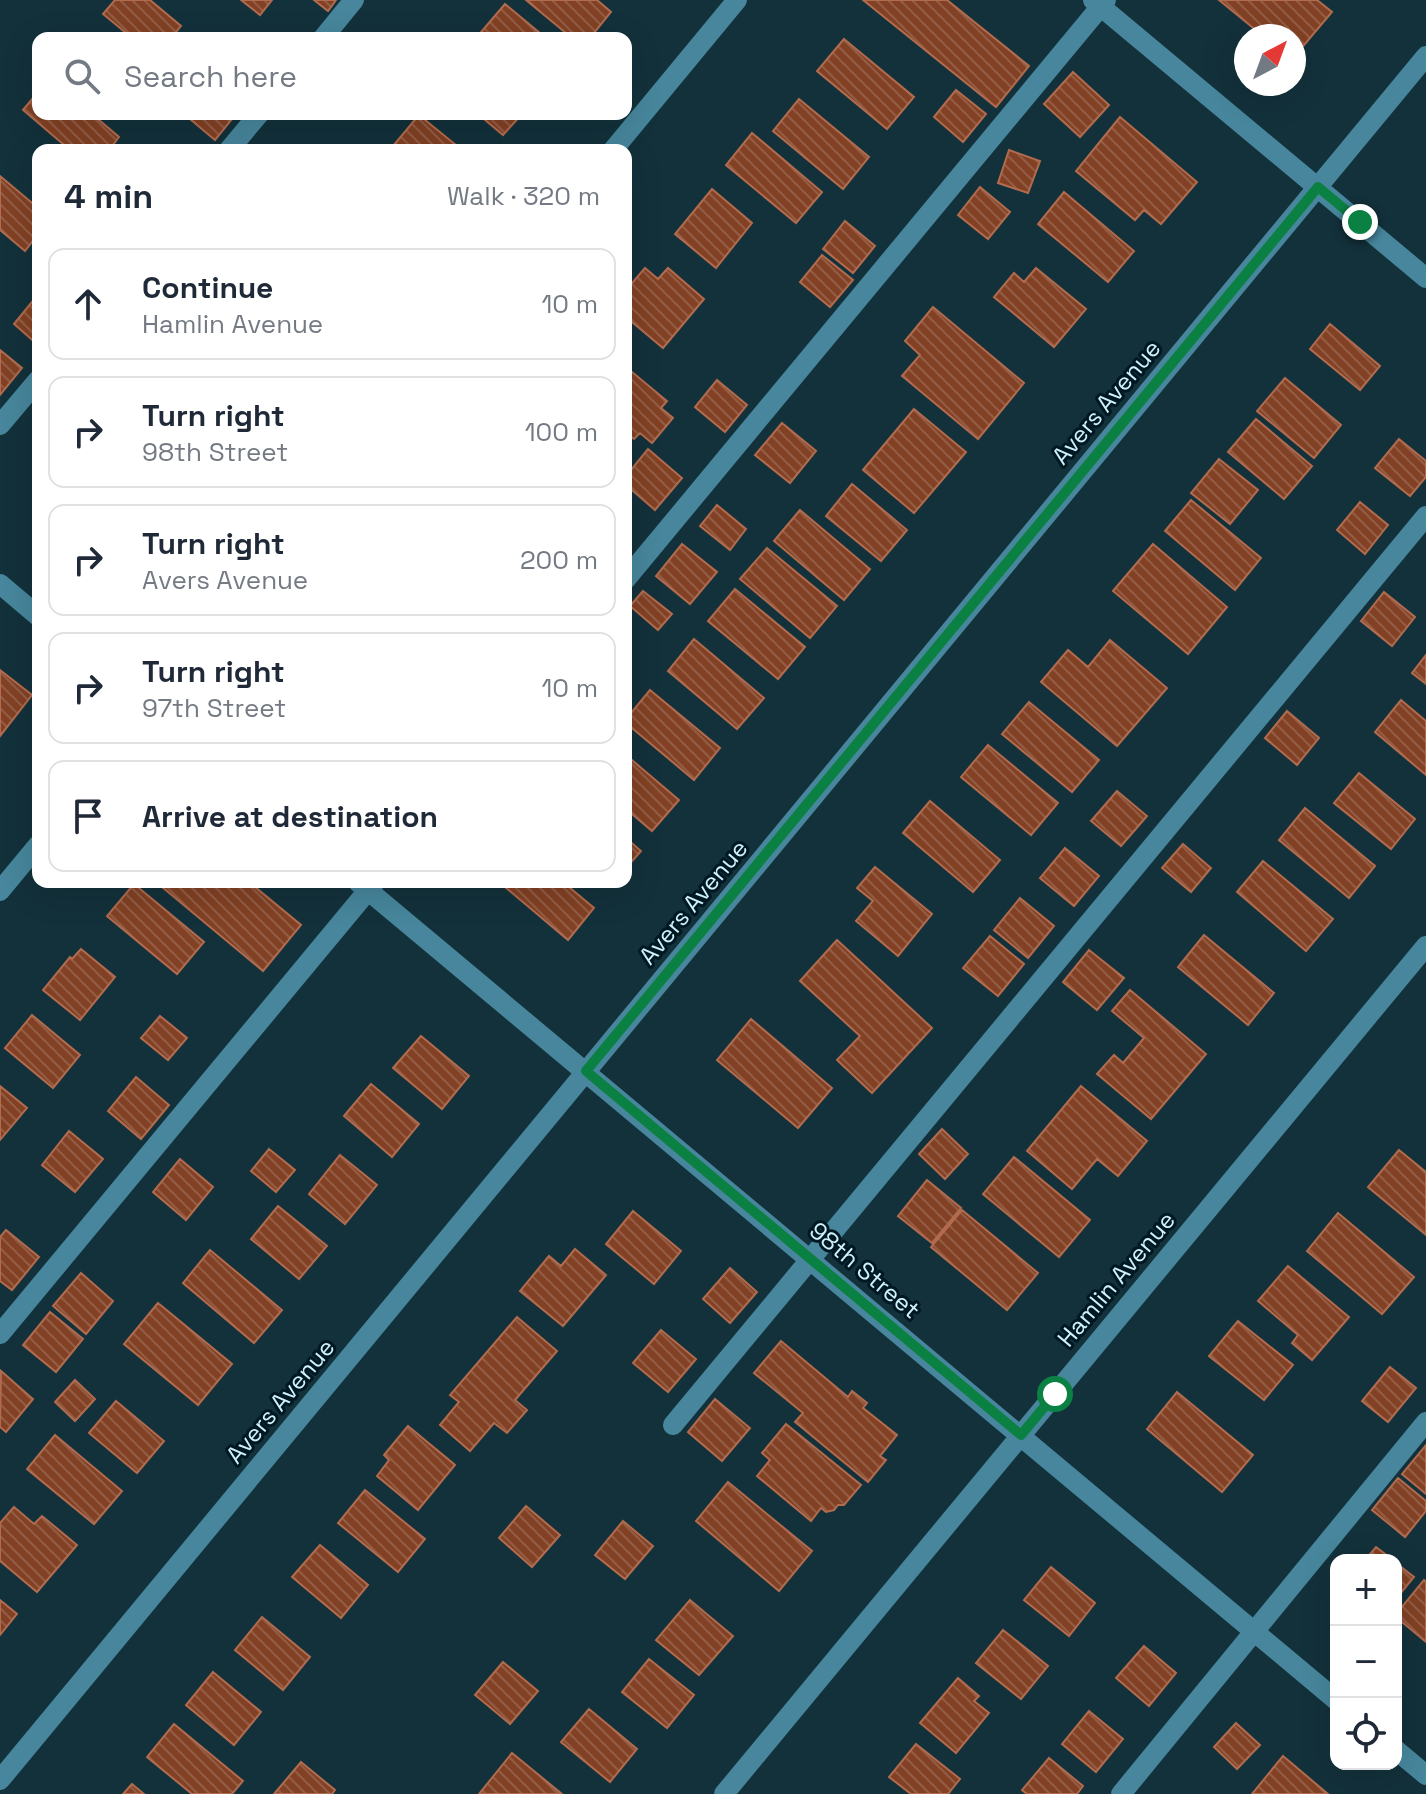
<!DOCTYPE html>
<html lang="en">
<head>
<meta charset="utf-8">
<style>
  body { margin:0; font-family:"Space Grotesk",sans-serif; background:#f6f6f7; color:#1f2937 }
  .controls { position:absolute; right:24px; bottom:24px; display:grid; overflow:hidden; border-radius:16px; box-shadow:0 8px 32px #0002 }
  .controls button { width:72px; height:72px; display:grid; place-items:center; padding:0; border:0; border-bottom:2px solid #e0e1e3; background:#fff; color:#1f2937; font:40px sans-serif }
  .compass { position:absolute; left:1234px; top:24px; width:72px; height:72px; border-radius:50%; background:#fff; box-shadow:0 8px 32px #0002; rotate:41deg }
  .stop { position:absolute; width:24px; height:24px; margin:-18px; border:6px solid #0b8043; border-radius:50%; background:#fff }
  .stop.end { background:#0b8043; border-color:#fff; box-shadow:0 2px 8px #0008 }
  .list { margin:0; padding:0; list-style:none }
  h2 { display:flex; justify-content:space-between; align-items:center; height:104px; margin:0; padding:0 32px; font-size:34px }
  h2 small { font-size:26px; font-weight:400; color:#747a83 }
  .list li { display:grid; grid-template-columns:52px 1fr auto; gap:24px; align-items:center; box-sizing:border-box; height:112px; margin:0 16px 16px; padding:0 16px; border:2px solid #e0e1e3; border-radius:16px }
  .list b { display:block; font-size:30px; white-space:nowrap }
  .list p { margin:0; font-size:26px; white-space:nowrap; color:#747a83 }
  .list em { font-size:26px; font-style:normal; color:#747a83 }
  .icon { flex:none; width:44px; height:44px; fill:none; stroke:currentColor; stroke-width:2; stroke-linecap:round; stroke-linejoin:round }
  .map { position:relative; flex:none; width:1426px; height:1794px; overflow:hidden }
  .search { position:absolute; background:#fff; box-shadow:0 8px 32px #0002; left:32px; top:32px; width:600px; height:88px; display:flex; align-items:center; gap:20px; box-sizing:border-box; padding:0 28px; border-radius:16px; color:#747a83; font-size:30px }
  .panel { position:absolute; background:#fff; box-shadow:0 8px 32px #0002; left:32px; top:144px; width:600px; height:744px; border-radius:16px }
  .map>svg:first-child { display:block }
  .building { fill:url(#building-back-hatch); stroke:#b16b4e; stroke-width:2 }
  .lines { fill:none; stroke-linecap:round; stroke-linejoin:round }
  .minor { stroke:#47869c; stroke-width:20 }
  .route { stroke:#0b8043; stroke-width:10 }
  .labels { text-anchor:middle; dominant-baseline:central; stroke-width:6; stroke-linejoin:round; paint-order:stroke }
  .street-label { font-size:24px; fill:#cff1fe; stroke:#001822 }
</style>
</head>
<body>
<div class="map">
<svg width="1426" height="1794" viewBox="0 0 1426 1794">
  <defs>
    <pattern id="building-back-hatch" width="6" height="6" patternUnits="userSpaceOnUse" patternTransform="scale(2)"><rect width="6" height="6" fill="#824124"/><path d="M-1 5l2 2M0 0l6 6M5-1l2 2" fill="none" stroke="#935d45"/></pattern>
  </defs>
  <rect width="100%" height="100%" fill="#13313b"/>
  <path class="building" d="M115 0H150L181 26 171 38H132L103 14Z
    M241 0H272L260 15Z
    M314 0H336L328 11Z
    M526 0H597L611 12 590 38H572Z
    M863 0H947L1029 66 996 107Z
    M1219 0H1317L1332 12 1294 57V36H1263Z
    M505 4 546 38H476Z
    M844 39 914 97 887 129 817 71Z
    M1073 72 1109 105 1080 137 1044 104Z
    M956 90 986 114 963 142 934 117Z
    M38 92V114H92L119 137 109 150H70L23 110Z
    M799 99 869 157 843 189 773 131Z
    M184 114H236L215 140Z
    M478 114H522L503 135Z
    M419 115 462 150H397L393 146Z
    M1120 117 1197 182 1161 224 1144 210 1135 220 1076 171Z
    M752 133 822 192 796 223 726 165Z
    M1009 150 1040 161 1028 193 998 183Z
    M0 176 38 208V234L25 251 0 230Z
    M980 187 1010 212 988 239 958 215Z
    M712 189 752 223 716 268 675 234Z
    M1064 192 1134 251 1108 282 1038 224Z
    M845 221 875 246 853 273 823 249Z
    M822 255 853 280 830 307 800 282Z
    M645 268 658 279 668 268 704 299 663 348 626 317V290Z
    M1036 268 1086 309 1054 347 994 297 1014 273 1024 282Z
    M36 297 38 299V345L14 324Z
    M933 307 1024 383 978 439 902 376 920 355 905 341Z
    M1330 324 1380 366 1360 390 1310 349Z
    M0 350 22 368 0 395Z
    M626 367 667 401 661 408 673 418 652 443 640 433 634 439 626 433Z
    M1285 378 1341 425 1314 458 1257 411Z
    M717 380 747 405 725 432 695 407Z
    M914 409 966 452 914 513 863 470Z
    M1256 419 1312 466 1284 499 1228 452Z
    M782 423 816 451 790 483 755 455Z
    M1399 439 1426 461V477L1410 496 1375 468Z
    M648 449 682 478 655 510 626 485V476Z
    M1219 459 1258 490 1230 524 1191 493Z
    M852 484 907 530 881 561 826 516Z
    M1191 500 1261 558 1235 590 1165 531Z
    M1360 502 1388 525 1365 554 1337 530Z
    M717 505 746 529 730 550 700 526Z
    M800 510 870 569 844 600 774 541Z
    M682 544 717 572 690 604 656 576Z
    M1153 544 1227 607 1188 654 1113 591Z
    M767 548 837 606 810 638 740 579Z
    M735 589 805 647 778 679 708 621Z
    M643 591 672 614 658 630 630 606Z
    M1384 592 1415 617 1392 646 1361 621Z
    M694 639 764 698 737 729 668 671Z
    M1110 640 1167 688 1117 746 1041 682 1068 650 1088 667Z
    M1426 655V684L1412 673Z
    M0 670 32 695 0 736Z
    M650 690 720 748 694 780 626 723V719Z
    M1401 700 1426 721V775L1375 732Z
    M1029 702 1099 760 1072 792 1002 734Z
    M1287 711 1319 738 1297 765 1265 738Z
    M988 745 1058 803 1031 835 961 777Z
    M626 755 679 800 652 831 626 809Z
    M1359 773 1415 819 1391 849 1334 803Z
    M1117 791 1147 816 1121 846 1091 821Z
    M930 801 1000 860 973 892 903 833Z
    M1305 808 1375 866 1349 898 1279 840Z
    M626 838 641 851 626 868Z
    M1183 844 1211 868 1191 892 1162 868Z
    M1065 848 1099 876 1074 906 1040 878Z
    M1263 861 1333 919 1306 951 1237 892Z
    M875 867 932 914 898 956 856 921 873 901 857 888Z
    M156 882H249L301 925 263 971Z
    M499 882H563L594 908 568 940Z
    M134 884 204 942 177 974 107 916Z
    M1020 898 1054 926 1028 958 994 930Z
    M1204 935 1274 993 1248 1025 1178 967Z
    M990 936 1024 964 998 996 963 968Z
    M837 940 932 1028 872 1093 837 1060 860 1036 800 981Z
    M81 949 115 977 80 1020 43 990 70 957 72 959Z
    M1089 950 1124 978 1097 1010 1063 982Z
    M1130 990 1206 1054 1151 1119 1097 1074 1114 1055 1123 1063 1144 1038 1112 1011Z
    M32 1015 80 1055 53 1088 5 1048Z
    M160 1016 187 1038 168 1060 141 1038Z
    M751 1019 832 1088 798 1128 717 1060Z
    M421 1036 469 1076 442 1109 393 1068Z
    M136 1077 169 1105 141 1139 108 1111Z
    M371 1084 419 1124 392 1157 344 1116Z
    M0 1086 27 1108 0 1140Z
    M1081 1086 1147 1141 1118 1176 1097 1159 1072 1189 1027 1151Z
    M942 1129 968 1154 945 1179 919 1154Z
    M69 1131 103 1159 75 1192 42 1165Z
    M269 1149 295 1170 276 1192 251 1171Z
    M1399 1150 1426 1172V1235L1368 1187Z
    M340 1155 377 1185 345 1224 309 1194Z
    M1014 1157 1090 1220 1059 1257 983 1194Z
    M180 1159 213 1187 186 1220 153 1192Z
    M927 1180 961 1208 932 1243 898 1216Z
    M278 1206 327 1246 299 1279 251 1239Z
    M962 1210 1038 1273 1007 1310 931 1247Z
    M633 1211 681 1251 654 1284 606 1244Z
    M1338 1213 1414 1277 1382 1314 1307 1251Z
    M6 1230 39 1257 12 1290 0 1281V1237Z
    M575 1249 606 1275 563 1326 520 1291 549 1256 561 1266Z
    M210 1250 282 1310 254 1343 183 1283Z
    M1288 1266 1349 1317 1312 1360 1292 1343 1298 1335 1258 1301Z
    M730 1268 757 1292 730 1323 703 1299Z
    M81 1273 113 1301 86 1334 53 1306Z
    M158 1303 232 1364 198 1405 124 1344Z
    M50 1312 83 1339 56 1372 23 1345Z
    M517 1317 557 1351 515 1400 527 1410 507 1433 494 1423 470 1451 440 1425 459 1402 450 1395Z
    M1238 1321 1293 1365 1264 1400 1209 1356Z
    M661 1330 696 1359 668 1392 633 1363Z
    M781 1341 848 1397 852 1391 867 1403 863 1408 897 1435 880 1456 886 1460 868 1482 795 1422 803 1413 754 1373Z
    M1390 1367 1416 1388 1388 1422 1362 1401Z
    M1 1371 33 1399 6 1432 0 1427Z
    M75 1380 95 1399 75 1421 55 1402Z
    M1177 1392 1253 1455 1222 1492 1147 1429Z
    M715 1399 750 1428 722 1461 688 1432Z
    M116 1401 164 1441 137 1473 89 1433Z
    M786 1424 861 1485 844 1505H838L834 1510 826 1512 821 1508 811 1521 757 1476 770 1460 762 1453Z
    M408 1426 455 1465 418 1510 377 1476 389 1460 384 1455Z
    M55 1435 122 1491 94 1524 27 1469Z
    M1426 1445V1494L1402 1474Z
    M1398 1478 1426 1501V1511L1405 1537 1372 1510Z
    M728 1482 812 1551 779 1591 696 1521Z
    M365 1490 425 1539 398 1572 338 1523Z
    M526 1506 560 1535 532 1567 499 1538Z
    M14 1507 34 1524 42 1516 77 1545 37 1592 0 1561V1523Z
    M623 1521 653 1546 625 1579 595 1555Z
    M320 1545 368 1585 341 1618 292 1577Z
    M1376 1547 1393 1560H1365Z
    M1396 1563 1414 1577 1396 1599Z
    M1051 1567 1095 1603 1069 1636 1024 1600Z
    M1424 1580 1426 1582V1642L1396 1617V1614Z
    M0 1600 17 1614 0 1635Z
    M690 1600 733 1636 699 1675 656 1640Z
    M262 1617 310 1657 283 1690 235 1650Z
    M1003 1630 1048 1666 1021 1699 976 1663Z
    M1144 1646 1176 1673 1149 1706 1116 1678Z
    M649 1659 694 1695 667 1728 622 1692Z
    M503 1662 538 1691 510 1724 475 1695Z
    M213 1672 261 1712 234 1745 186 1705Z
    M958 1678 979 1696 974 1701 989 1713 956 1753 920 1723Z
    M589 1709 637 1749 610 1782 561 1742Z
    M1089 1711 1123 1739 1096 1772 1062 1744Z
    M1236 1723 1260 1745 1237 1769 1214 1747Z
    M174 1724 243 1781 232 1794H192L147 1757Z
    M916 1744 960 1779 948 1794H911L889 1777Z
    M512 1753 562 1794H479Z
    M1283 1756 1328 1794H1252Z
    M1049 1758 1083 1786 1077 1794H1027L1022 1790Z
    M301 1762 335 1790 332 1794H274Z
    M132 1784 144 1794H123Z"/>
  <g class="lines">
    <path class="minor" d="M1093 0 1426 278
      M323 38 354 0
      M229 150 259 114
      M613 150 737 0
      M0 425 38 380
      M626 579 1106 0
      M0 584 38 616
      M358 882 1336 1700
      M0 891 38 845
      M0 1334 375 882
      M673 1425 1426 516
      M1396 1750 1426 1775
      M0 1780 1426 56
      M724 1794 1426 946
      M1121 1794 1426 1422"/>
  </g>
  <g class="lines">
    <path class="route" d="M1055 1394 1021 1435 586 1071 1318 187 1360 222"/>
  </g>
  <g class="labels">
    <g class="street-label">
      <text transform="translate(1106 402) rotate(-50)">Avers Avenue</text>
      <text transform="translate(693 902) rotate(-50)">Avers Avenue</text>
      <text transform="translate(865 1270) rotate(40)">98th Street</text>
      <text transform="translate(1116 1279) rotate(-50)">Hamlin Avenue</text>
      <text transform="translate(280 1401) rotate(-50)">Avers Avenue</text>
    </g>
  </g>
</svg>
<div class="controls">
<button>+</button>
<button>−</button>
<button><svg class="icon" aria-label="locate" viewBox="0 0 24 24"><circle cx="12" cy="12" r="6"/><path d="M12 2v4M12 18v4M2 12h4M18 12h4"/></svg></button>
</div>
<svg class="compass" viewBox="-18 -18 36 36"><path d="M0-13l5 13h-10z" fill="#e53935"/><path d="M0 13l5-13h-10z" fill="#747a83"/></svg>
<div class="stop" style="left:1055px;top:1394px"></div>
<div class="stop end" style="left:1360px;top:222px"></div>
<div class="search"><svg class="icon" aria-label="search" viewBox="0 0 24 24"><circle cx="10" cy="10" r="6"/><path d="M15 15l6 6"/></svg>Search here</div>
<section class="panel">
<h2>4 min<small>Walk · 320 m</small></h2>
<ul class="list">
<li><svg class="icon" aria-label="ahead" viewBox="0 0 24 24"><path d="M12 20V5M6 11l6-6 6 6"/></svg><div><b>Continue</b><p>Hamlin Avenue</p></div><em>10 m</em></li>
<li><svg class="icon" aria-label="right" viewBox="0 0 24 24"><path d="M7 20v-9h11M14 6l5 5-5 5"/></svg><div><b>Turn right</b><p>98th Street</p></div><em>100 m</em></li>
<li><svg class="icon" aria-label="right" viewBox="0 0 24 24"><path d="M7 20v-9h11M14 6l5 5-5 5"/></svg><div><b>Turn right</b><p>Avers Avenue</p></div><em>200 m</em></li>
<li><svg class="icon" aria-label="right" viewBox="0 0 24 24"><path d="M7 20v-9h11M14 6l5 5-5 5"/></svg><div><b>Turn right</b><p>97th Street</p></div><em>10 m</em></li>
<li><svg class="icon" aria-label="arrive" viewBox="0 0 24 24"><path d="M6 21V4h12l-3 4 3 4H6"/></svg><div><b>Arrive at destination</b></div></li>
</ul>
</section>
</div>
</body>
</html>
